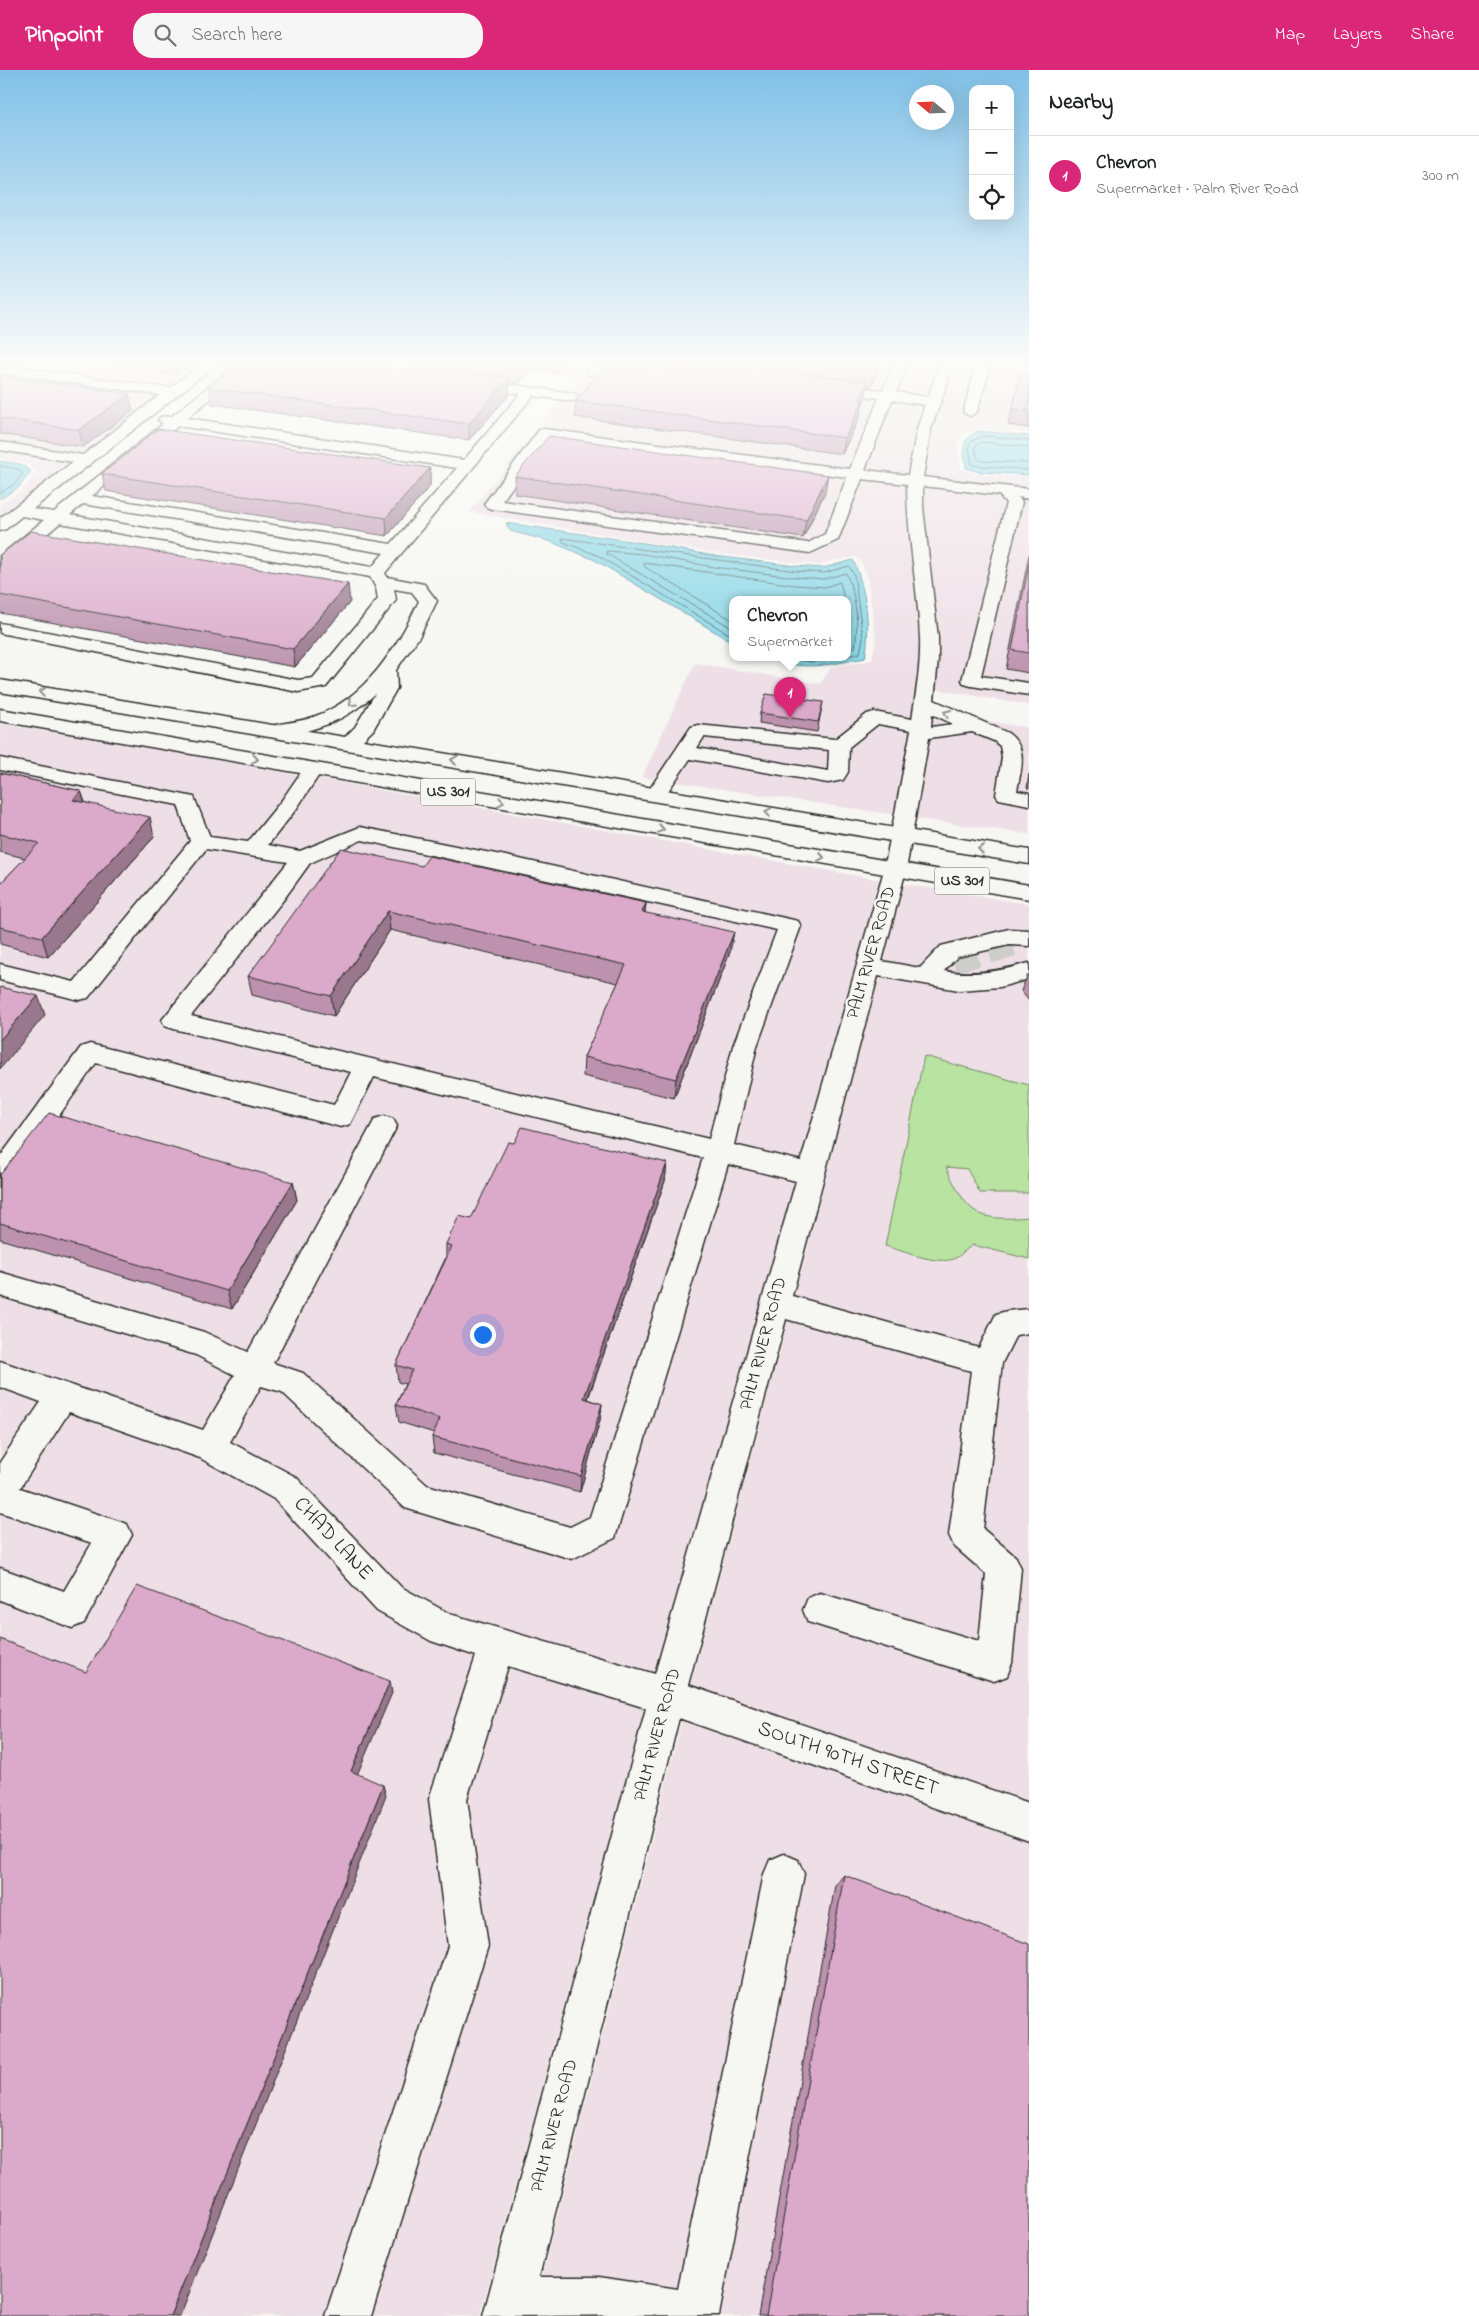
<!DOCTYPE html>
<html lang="en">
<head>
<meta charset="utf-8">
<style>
  body { margin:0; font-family:"Indie Flower",sans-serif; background:#f6f6f6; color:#202124 }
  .controls { position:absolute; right:15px; top:15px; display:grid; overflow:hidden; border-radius:10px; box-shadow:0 5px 20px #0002 }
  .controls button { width:45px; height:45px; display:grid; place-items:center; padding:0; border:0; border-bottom:1px solid #e0e0e0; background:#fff; color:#202124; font:25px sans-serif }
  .compass { position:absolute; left:909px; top:15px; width:45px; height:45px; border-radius:50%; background:#fff; box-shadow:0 5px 20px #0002; rotate:289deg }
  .you { position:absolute; left:482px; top:1264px; width:18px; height:18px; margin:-12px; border:4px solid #fff; border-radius:50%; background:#1a73e8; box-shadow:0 0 0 8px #1a73e833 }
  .badge { display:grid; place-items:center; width:32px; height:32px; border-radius:50%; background:#db2777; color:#fff; font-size:16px; font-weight:700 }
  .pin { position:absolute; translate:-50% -41px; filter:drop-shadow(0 1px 2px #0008) }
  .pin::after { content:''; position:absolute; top:26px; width:18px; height:15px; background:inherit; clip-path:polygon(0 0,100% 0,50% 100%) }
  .popup { position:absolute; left:729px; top:526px; width:122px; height:65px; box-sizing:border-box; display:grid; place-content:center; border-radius:10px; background:#fff; filter:drop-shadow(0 1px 4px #0005); font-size:16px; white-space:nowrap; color:#757577 }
  .popup b { font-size:19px; color:#202124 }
  .popup::after { content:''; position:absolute; left:50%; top:100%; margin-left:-10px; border:10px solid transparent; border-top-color:#fff }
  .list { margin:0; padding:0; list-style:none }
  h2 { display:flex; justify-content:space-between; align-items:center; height:65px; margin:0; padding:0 20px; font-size:21px }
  h2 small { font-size:16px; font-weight:400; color:#757577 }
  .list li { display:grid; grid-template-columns:32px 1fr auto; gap:15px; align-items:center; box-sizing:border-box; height:80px; padding:0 20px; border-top:1px solid #e0e0e0 }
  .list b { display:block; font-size:19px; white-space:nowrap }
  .list p { margin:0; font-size:16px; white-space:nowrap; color:#757577 }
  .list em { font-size:16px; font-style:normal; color:#757577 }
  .icon { flex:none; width:28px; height:28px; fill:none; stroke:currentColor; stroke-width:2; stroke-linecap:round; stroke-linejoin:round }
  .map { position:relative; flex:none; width:1029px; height:2246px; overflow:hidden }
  header { display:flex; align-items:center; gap:30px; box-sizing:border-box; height:70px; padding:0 25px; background:#db2777; color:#fff }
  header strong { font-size:24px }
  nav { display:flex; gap:28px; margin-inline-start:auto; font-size:18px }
  .search { width:350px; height:45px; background:#f6f6f6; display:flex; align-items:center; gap:12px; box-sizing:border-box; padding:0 18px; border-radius:20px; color:#757577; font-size:19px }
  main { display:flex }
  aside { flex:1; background:#fff }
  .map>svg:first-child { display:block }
  .built { fill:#eedfe6 }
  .green { fill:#b8e3a0; stroke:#728766 }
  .water { fill:#86d5e5; stroke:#62919b }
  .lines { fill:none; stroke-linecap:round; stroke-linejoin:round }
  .shore { stroke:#4f6f75; stroke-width:1 }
  .minor-tunnel { stroke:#cdcdca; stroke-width:25; stroke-dasharray:25 12; stroke-linecap:butt }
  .minor-casing { stroke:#2b2b2b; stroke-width:3 }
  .major-casing { stroke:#2b2b2b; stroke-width:3 }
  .minor { fill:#f6f6f2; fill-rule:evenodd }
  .major { fill:#f6f6f2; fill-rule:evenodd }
  .wall { fill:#bc92ae; stroke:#2b2b2b }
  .shaded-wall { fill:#99778d; stroke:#2b2b2b }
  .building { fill:#dbaaca; stroke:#2b2b2b }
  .oneway { stroke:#90908e }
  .labels { text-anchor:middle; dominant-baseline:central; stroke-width:5; stroke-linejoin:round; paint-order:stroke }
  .shield { fill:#f6f6f2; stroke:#686867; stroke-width:1 }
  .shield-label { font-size:16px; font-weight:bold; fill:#2b2b2b }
  .street-label { font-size:18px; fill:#2b2b2b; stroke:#f6f6f2 }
  .near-street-label { font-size:21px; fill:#2b2b2b; stroke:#f6f6f2 }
</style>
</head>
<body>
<header>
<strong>Pinpoint</strong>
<div class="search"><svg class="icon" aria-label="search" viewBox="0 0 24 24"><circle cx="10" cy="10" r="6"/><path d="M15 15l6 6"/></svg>Search here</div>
<nav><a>Map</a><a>Layers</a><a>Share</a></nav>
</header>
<main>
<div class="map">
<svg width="1029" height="2246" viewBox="0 0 1029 2246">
  <rect width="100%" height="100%" fill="#f6f6f2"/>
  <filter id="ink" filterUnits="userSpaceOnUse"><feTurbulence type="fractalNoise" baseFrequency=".02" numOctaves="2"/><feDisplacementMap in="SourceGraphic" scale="10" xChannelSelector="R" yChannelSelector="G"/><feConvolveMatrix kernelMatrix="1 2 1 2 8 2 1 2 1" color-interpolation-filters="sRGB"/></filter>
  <g filter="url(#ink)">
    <path class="built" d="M0 294H202L0 450V434L25 418 37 401 26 393 0 388Z
      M487 294H940L916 358 910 383 907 409V436L919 567V589L914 635 895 745 642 707 695 593 820 614 831 598 872 590 876 570 867 504 860 490 855 487 831 491 820 495 797 493 716 483 469 442 580 307Z
      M955 294H1029V363L976 358 962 364 957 372 961 399 979 405 1029 407V635L936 619 938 568 924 437 923 411 926 385 931 360Z
      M934 642 1029 658V764L917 749Z
      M0 654 99 669 880 810 654 1605 450 1544 400 1517 298 1409 220 1366 0 1290Z
      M904 814 1029 834V1015L924 986 885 1176 943 1192 957 1188 965 1179 973 1175 1029 1189V1733L690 1617Z
      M946 1096 967 1099 980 1123H1029V1147L988 1149 971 1139 959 1123Z
      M0 1319 202 1389 273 1428 379 1542 437 1574 645 1637 480 2246H0Z
      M682 1649 1029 1771V2246H532Z"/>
    <path class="green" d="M924 986 1029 1015V1123H980L967 1099 946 1097C968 1144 976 1152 1029 1147V1189L973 1175C965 1179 961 1186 954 1189 936 1195 903 1181 885 1176Z"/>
    <path class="water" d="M978 361 1029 366V405L979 402 966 398C964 379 959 371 978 361Z
      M0 391 20 394 31 401 19 417 0 429Z
      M506 453 644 473 715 486 796 496 823 498 853 490C866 519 871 557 865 588 826 595 804 602 766 587H848V529H732V572L595 490 549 471 510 461Z"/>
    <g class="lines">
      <path class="shore" d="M1029 370 983 366 970 372 969 379 972 395 1029 400
        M1029 377 981 372 975 376 977 388 981 391 1029 393
        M0 396 18 399 23 403 16 413 0 423
        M732 550 645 497 644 493 795 515 825 517 840 512 844 529
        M732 558 607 484 606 481 643 484 713 497 795 507 824 509 846 503C856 524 859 554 855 577L848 579
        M732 566 597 485 563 472 562 468 796 501 824 503 849 496 854 505 863 568 860 583 848 586
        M780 587 812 592 842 587"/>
      <path class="minor-tunnel" d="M953 890 1021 873"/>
      <defs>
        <path id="minor" d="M201 294H217L33 439 54 442 163 354 158 350 160 347 172 346 237 294H253L187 348 464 390 520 324 508 322 506 319 508 316 513 315 573 323 580 327 573 331 533 326 385 503 387 507 424 514 437 531 419 567 396 600 397 618 373 660 356 677 349 679 342 677 339 673 355 657 375 624C347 650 317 661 279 666L272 664 269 660 272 656C286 652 300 652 313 647 365 629 397 578 419 531L412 522 394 519 396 530 393 534 326 617 298 622 0 563V553L298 610 313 608 378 529 376 518 370 507 60 453 6 498 0 499V486L44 450 22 446 6 459 0 461V448L73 392 0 380V372L83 385 160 325 0 303V295L170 318ZM178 356 457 398 391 474 92 426ZM83 434 384 483 372 497 70 445Z
          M894 294H908L896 322 928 327 940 294H954L931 359 923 407 1029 419V429L1018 427 1022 432 981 606 1029 613V625L971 616 964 614 962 610 1006 433 999 425 923 416V437L938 568V590L934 630 1008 663C1029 679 1021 698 1017 721L1029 723V735L999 729 996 725 1002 687 1000 676 994 671 972 662 929 668 906 800 882 891 920 898 941 876 1009 859 1029 860V876L1009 875 957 887 944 901C973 906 1001 901 1029 893V909L1000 917 959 920 878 906 792 1226 979 1278 996 1244 1007 1241 1029 1239V1263L1016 1265 1002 1293 983 1459 1016 1487 1021 1498 1012 1593 1007 1606 994 1611 808 1552 803 1540 808 1528 820 1523 979 1571 986 1504 954 1476 949 1465 971 1301 786 1249 688 1615 1029 1733V1771L679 1648 539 2207H599L678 2219 764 1804 770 1790 784 1784 798 1790 804 1804 719 2245 483 2246 646 1638 508 1596 467 1729 488 1876 371 2246H325L448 1876 429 1729 476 1586 431 1571 377 1541 274 1429 200 1388 69 1342 20 1418 127 1454 132 1465 84 1553 72 1558 0 1530V1498L64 1521 92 1473 0 1442V1392L41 1332 0 1317V1291L203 1360 235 1305 196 1285 0 1226V1202L204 1262 248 1282 375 1049 384 1046 393 1049 397 1056 273 1293 303 1303 427 1415 570 1457 590 1447 703 1088 374 1007 350 1054 341 1057 96 993 10 1115 0 1118V1087L81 977 90 974 334 1035 351 1002 174 959 165 956 162 950 288 792 206 779 88 928 79 930 0 910V894L74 912 190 771 178 735 0 700V688L194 727 210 767 248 772 282 730 306 695 313 693 320 695 323 699 297 738 268 775 300 781 360 757 506 786 798 851 801 856 757 976 734 1075 801 1091 884 800 911 660 878 654 849 677 848 702 843 710 828 713 690 689 664 727 657 729 650 727 647 723 691 657 698 655 835 669 867 644 874 642 912 649C916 622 921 595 920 568 918 517 907 466 907 414L862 409 838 470 810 483 492 439 486 437 484 434 539 360 544 359 850 399 879 328 831 322 824 318 831 314 883 320ZM892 330 925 335 917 359 908 405 865 400ZM548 368 847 407 825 464 808 473 502 431ZM932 644 953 654 931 657ZM704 667 829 680 828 701 697 678ZM362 770 777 860 733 976 709 1069 191 946 284 829 310 793ZM728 1094 796 1111 655 1604 450 1544 401 1517 296 1407 230 1372 261 1316 282 1322 405 1438 572 1489 615 1468Z
          M977 294H991L977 342 970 346 963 342Z
          M593 297 636 303 643 307 636 311 588 304 586 301Z"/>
        <path id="major" d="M0 610 1029 780V794L0 622Z
          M0 639 1029 815V829L0 651Z"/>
      </defs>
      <use href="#minor" class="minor-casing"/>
      <use href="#major" class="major-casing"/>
      <use href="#minor" class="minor"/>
      <use href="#major" class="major"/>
    </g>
    <path class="wall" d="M102 294H191L176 305Z
      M423 294H565L557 303 532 299 519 314 509 313V325L469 370 212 334 209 318 406 300 423 297Z
      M606 294H881L871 317 868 316 865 328 862 336 860 346 842 384 575 347 576 331Z
      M1021 304 1029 305V358L1008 355Z
      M0 306 129 324 133 341 83 377 0 364Z
      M430 398V416L387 466 106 421 102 404Z
      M515 406 825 422 803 468 515 424Z
      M0 485 350 532 295 597 0 543Z
      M1029 485V603L1006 599Z
      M823 632 817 662 759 653 760 643Z
      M0 703 81 721 85 732 154 767 48 887 0 874V814L25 788 0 782Z
      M1029 704V719L1027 718Z
      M422 796 646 833 645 843 730 882 674 1028 583 1006 584 987 618 913 390 860 334 946 252 925 248 906Z
      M1027 906H1029V931L1021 921Z
      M514 1073 667 1093 665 1111 588 1329 602 1334 600 1350 580 1422 434 1383 432 1367 434 1363 399 1352 396 1335 405 1314 398 1312 396 1295 446 1187V1174L471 1149Z
      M0 1105 293 1112 297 1130 232 1239 0 1169Z
      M844 1805 1029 2246H758L835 1815Z"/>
    <path class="shaded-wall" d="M175 294H191L176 305Z
      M523 294H532V299L519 314V299Z
      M557 294H565L557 303Z
      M877 294H881L871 317 874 301Z
      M509 308V325L469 370V354Z
      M868 312 865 328 862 336 860 346 842 384 845 368 860 330Z
      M129 324 133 341 83 377 79 360Z
      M430 398V416L387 466 386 448Z
      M828 405 825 422 803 468 806 450Z
      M348 514 350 532 295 597 293 579Z
      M81 721 87 740 73 730Z
      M150 747 154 767 48 887 42 867Z
      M646 833 644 852 642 842Z
      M388 841 390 860 334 946 331 926Z
      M734 862 730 882 674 1028 676 1009Z
      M38 926 45 945 0 999V970Z
      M667 1093 665 1111 582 1344 584 1328Z
      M293 1112 297 1130 232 1239 227 1221Z
      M602 1334 600 1350 580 1422 581 1406Z
      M390 1611 392 1623 354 1712 351 1701Z
      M383 1715 386 1726 180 2246H170Z"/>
    <path class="building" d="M239 294H360L406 300 411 296 509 308 469 354 209 318Z
      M484 294H523L519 299Z
      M606 294H619L661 300 670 295 669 294H723L868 312 860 330H863L845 368 576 331Z
      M821 294H877L874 301Z
      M1021 304 1029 305V341L1012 339Z
      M0 306 129 324 79 360 0 348Z
      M158 359 430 398 386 448 102 404Z
      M549 366 828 405 806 450 515 406Z
      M31 461 348 514 293 579 0 525V485Z
      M1029 494V583L1012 580Z
      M766 624 823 632 818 652 760 643Z
      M0 703 81 721 73 730 150 747 42 867 0 857V814L39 773 0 764Z
      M341 778 422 796 429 786 646 833 642 842 734 862 676 1009 584 987 626 895 388 841 331 926 248 906Z
      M0 917 38 926 0 970Z
      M49 1043 293 1112 227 1221 0 1153V1105Z
      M522 1057 667 1093 584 1328 602 1334 581 1406 432 1367 440 1349 396 1335 412 1300 396 1295 452 1176 446 1174 459 1146 471 1149 508 1072 514 1073Z
      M137 1516 390 1611 351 1701 383 1715 170 2246H0V1569L86 1602Z
      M844 1805 1029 1874V2246H766Z"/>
    <defs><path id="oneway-chevron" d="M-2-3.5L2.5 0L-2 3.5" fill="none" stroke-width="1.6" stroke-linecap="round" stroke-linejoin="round" transform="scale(1.25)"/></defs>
    <g class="oneway">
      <use href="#oneway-chevron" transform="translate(42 622) rotate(-171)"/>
      <use href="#oneway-chevron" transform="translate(352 633) rotate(137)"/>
      <use href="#oneway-chevron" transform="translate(947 643) rotate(-156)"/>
      <use href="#oneway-chevron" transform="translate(255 689) rotate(10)"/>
      <use href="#oneway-chevron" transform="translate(454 690) rotate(-171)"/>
      <use href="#oneway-chevron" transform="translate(501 732) rotate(10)"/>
      <use href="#oneway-chevron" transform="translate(768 742) rotate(-170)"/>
      <use href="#oneway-chevron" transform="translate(661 759) rotate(10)"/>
      <use href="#oneway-chevron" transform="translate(981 779) rotate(-171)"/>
      <use href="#oneway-chevron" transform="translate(821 787) rotate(10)"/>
    </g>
  </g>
  <linearGradient id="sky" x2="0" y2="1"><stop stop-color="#81c1e7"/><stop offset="0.48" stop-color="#fbfbf9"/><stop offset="1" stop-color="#fbfbf9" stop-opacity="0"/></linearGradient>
  <rect width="1029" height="609" fill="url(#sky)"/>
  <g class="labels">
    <g class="shield">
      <rect x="420.5" y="708.5" width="55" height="27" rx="4"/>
      <rect x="934.5" y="797.5" width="55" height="27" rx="4"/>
    </g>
    <g class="shield-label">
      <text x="448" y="722">US 301</text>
      <text x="962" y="811">US 301</text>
    </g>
    <g class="street-label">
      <text transform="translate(872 883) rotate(-74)">PALM RIVER ROAD</text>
      <text transform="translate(764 1274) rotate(-75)">PALM RIVER ROAD</text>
      <text transform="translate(658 1665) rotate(-75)">PALM RIVER ROAD</text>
      <text transform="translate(555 2056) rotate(-75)">PALM RIVER ROAD</text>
    </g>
    <g class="near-street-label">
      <text transform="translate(333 1469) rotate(47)">CHAD LANE</text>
      <text transform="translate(848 1689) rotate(19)">SOUTH 90TH STREET</text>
    </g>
  </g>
</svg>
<div class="controls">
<button>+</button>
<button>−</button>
<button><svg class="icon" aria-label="locate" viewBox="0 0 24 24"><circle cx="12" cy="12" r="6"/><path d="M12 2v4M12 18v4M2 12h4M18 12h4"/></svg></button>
</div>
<svg class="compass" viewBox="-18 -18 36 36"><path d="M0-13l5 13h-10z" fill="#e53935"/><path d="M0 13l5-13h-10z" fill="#757577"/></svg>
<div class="you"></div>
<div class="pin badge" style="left:790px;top:648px">1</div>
<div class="popup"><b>Chevron</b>Supermarket</div>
</div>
<aside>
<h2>Nearby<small></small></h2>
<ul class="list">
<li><span class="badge">1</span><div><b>Chevron</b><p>Supermarket · Palm River Road</p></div><em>300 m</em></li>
</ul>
</aside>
</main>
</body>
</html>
